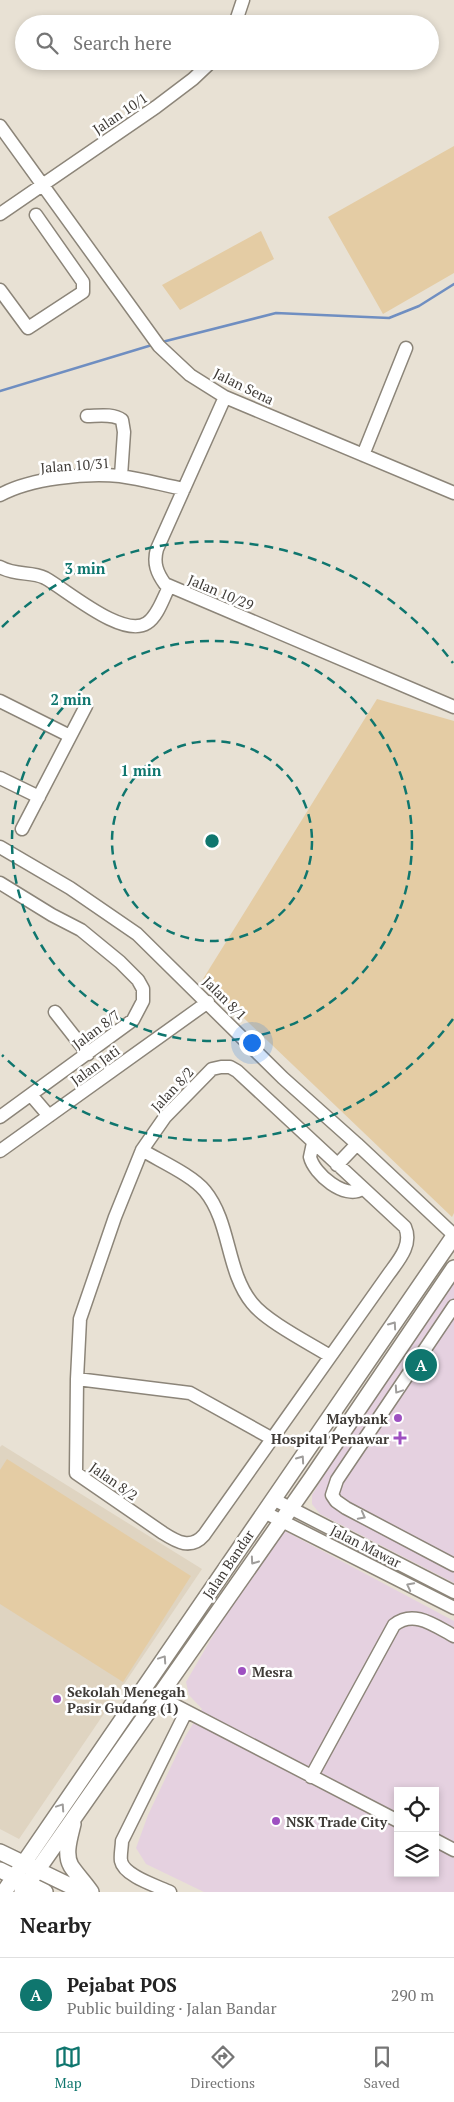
<!DOCTYPE html>
<html lang="en">
<head>
<meta charset="utf-8">
<style>
  body { margin:0; font-family:"PT Serif",serif; background:#f6f6f6; color:#222 }
  .controls { position:absolute; right:15px; bottom:15px; display:grid; overflow:hidden; border-radius:0px; box-shadow:0 2px 8px #0003 }
  .controls button { width:45px; height:45px; display:grid; place-items:center; padding:0; border:0; border-bottom:1px solid #e0e0e0; background:#fff; color:#222; font:25px sans-serif }
  .you { position:absolute; left:251px; top:1042px; width:18px; height:18px; margin:-12px; border:4px solid #fff; border-radius:50%; background:#1a73e8; box-shadow:0 0 0 8px #1a73e833 }
  .badge { display:grid; place-items:center; width:32px; height:32px; border-radius:50%; background:#0f766e; color:#fff; font-size:16px; font-weight:700 }
  .pin { position:absolute; translate:-50% -50%; border:2px solid #fff; box-shadow:0 1px 5px #0006 }
  .list { margin:0; padding:0; list-style:none }
  h2 { display:flex; justify-content:space-between; align-items:center; height:65px; margin:0; padding:0 20px; font-size:21px }
  h2 small { font-size:16px; font-weight:400; color:#767676 }
  .list li { display:grid; grid-template-columns:32px 1fr auto; gap:15px; align-items:center; box-sizing:border-box; height:75px; padding:0 20px; border-top:1px solid #e0e0e0 }
  .list b { display:block; font-size:19px; white-space:nowrap }
  .list p { margin:0; font-size:16px; white-space:nowrap; color:#767676 }
  .list em { font-size:16px; font-style:normal; color:#767676 }
  .icon { flex:none; width:28px; height:28px; fill:none; stroke:currentColor; stroke-width:2; stroke-linecap:round; stroke-linejoin:round }
  .map { position:relative; flex:none; width:454px; height:1892px; overflow:hidden }
  .search { position:absolute; background:#fff; box-shadow:0 2px 8px #0003; left:15px; right:15px; top:15px; height:55px; display:flex; align-items:center; gap:12px; box-sizing:border-box; padding:0 18px; border-radius:28px; color:#767676; font-size:19px }
  .sheet { height:140px; background:#fff }
  nav { display:flex; justify-content:space-around; align-items:center; box-sizing:border-box; height:70px; border-top:1px solid #e0e0e0; background:#fff; font-size:14px; color:#767676 }
  nav a { display:grid; justify-items:center; gap:2px }
  nav .on { color:#0f766e }
  .map>svg:first-child { display:block }
  .commercial { fill:#e5d1e0; fill-rule:evenodd }
  .built { fill:#dfd4c1 }
  .green { fill:#e4cca4 }
  .lines { fill:none; stroke-linecap:round; stroke-linejoin:round }
  .stream { stroke:#6f8ec1; stroke-width:2.5 }
  .minor-casing { stroke:#8c8579; stroke-width:15 }
  .major-casing { stroke:#8c8579; stroke-width:18 }
  .minor { stroke:#fff; stroke-width:12 }
  .major { stroke:#fff; stroke-width:15 }
  .oneway { stroke:#9f9d9b }
  .ring { fill:none; stroke:#0f766e; stroke-width:2.5; stroke-dasharray:9 6 }
  .poi-dot { fill:#9e50c1; stroke:#fff; stroke-width:2 }
  .labels { text-anchor:middle; dominant-baseline:central; stroke-width:5; stroke-linejoin:round; paint-order:stroke }
  .street-label { font-size:14px; fill:#3f3b37; stroke:#fff }
  .poi-label { font-size:14px; font-weight:bold; fill:#3f3b37; stroke:#fff; text-anchor:start }
  .centre { fill:#0f766e; stroke:#fff; stroke-width:2.5 }
  .ring-label { font-size:15px; text-anchor:middle; font-weight:bold; fill:#0f766e; stroke:#fff; stroke-width:5; stroke-linejoin:round; paint-order:stroke }
</style>
</head>
<body>
<div class="map">
<svg width="454" height="1892" viewBox="0 0 454 1892">
  <rect width="100%" height="100%" fill="#e8e1d4"/>
  <path class="commercial" d="M454 1279V1583L320 1514 312 1504V1495L380 1384Z
    M283 1530 454 1621V1892H204L146 1864 136 1848 148 1815 185 1737 202 1709 189 1695 186 1682 225 1615ZM398 1791H435V1873H398Z"/>
  <path class="built" d="M2 1445 202 1569 19 1839 0 1829V1447Z"/>
  <path class="green" d="M454 146V273L383 314 328 217Z
    M261 231 274 259 180 310 162 285Z
    M377 699 454 721V1213L452 1217 203 979Z
    M7 1459 191 1576 123 1682 0 1604V1470Z"/>
  <g class="lines">
    <path class="stream" d="M162 342 276 313 389 318 419 306 454 284
      M0 391 152 345"/>
    <defs>
      <path id="minor" d="M235 24 243 0
        M0 126 159 346 190 375 225 397 454 493
        M0 214 156 107 193 79 212 61
        M0 290 28 328 83 292V282L36 215
        M225 397 157 549C153 563 157 573 165 584L454 707
        M87 416C97 416 113 413 122 420L124 432 121 476
        M363 455 406 348
        M0 495C31 478 85 473 120 476 142 479 163 485 184 489
        M0 567C16 576 31 571 45 578 67 590 123 639 147 623 158 616 163 598 169 587
        M0 701 70 736
        M0 778 39 797
        M22 829 86 706
        M0 847 70 888 137 934 283 1078 357 1144 454 1235
        M0 883 52 915 81 930 120 962 138 980 143 989V1001L133 1020 0 1117
        M55 1012 88 1054
        M221 1067H230L237 1071 405 1227C413 1245 398 1261 388 1275L204 1535C191 1550 177 1542 163 1533L76 1473 77 1379 80 1319 115 1217 142 1150 165 1117 212 1069Z
        M31 1095 49 1116
        M313 1143 310 1157C314 1174 345 1200 362 1189
        M142 1150C160 1161 192 1175 205 1191 231 1223 226 1271 252 1303 266 1321 309 1343 330 1356
        M0 1151 208 1002
        M337 1165 357 1144
        M454 1306 337 1480 332 1495 336 1501 346 1508 454 1565
        M77 1379 190 1393 271 1438
        M273 1499 454 1592
        M264 1512 454 1608
        M159 1697 398 1821
        M311 1777 394 1625C414 1609 435 1626 454 1636
        M435 1840 454 1850
        M170 1892C157 1886 124 1876 121 1861 120 1855 122 1847 122 1841L186 1712"/>
      <path id="major" d="M73 1824C70 1837 64 1854 71 1866 77 1875 85 1883 91 1892
        M0 1852 83 1892
        M0 1870 45 1892
        M4 1892 454 1236
        M22 1892 311 1479 454 1268"/>
    </defs>
    <use href="#minor" class="minor-casing"/>
    <use href="#major" class="major-casing"/>
    <use href="#minor" class="minor"/>
    <use href="#major" class="major"/>
  </g>
  <defs><path id="oneway-chevron" d="M-2-3.5L2.5 0L-2 3.5" fill="none" stroke-width="1.6" stroke-linecap="round" stroke-linejoin="round" transform="scale(1.25)"/></defs>
  <g class="oneway">
    <use href="#oneway-chevron" transform="translate(393 1325) rotate(-55)"/>
    <use href="#oneway-chevron" transform="translate(398 1390) rotate(124)"/>
    <use href="#oneway-chevron" transform="translate(301 1459) rotate(-55)"/>
    <use href="#oneway-chevron" transform="translate(362 1516) rotate(28)"/>
    <use href="#oneway-chevron" transform="translate(254 1561) rotate(125)"/>
    <use href="#oneway-chevron" transform="translate(410 1586) rotate(-153)"/>
    <use href="#oneway-chevron" transform="translate(163 1659) rotate(-56)"/>
    <use href="#oneway-chevron" transform="translate(61 1807) rotate(-56)"/>
  </g>
  <g class="ring">
    <circle cx="212" cy="841" r="100"/>
    <circle cx="212" cy="841" r="200"/>
    <path d="M453 1019A300 300 0 0 1 2 1055M2 627A300 300 0 0 1 453 663"/>
  </g>
  <g class="poi-dot">
    <circle cx="398" cy="1418" r="5"/>
    <path d="M397.5 1430.5h5v5h5v5h-5v5h-5v-5h-5v-5h5z"/>
    <circle cx="242" cy="1671" r="5"/>
    <circle cx="57" cy="1699" r="5"/>
    <circle cx="276" cy="1821" r="5"/>
  </g>
  <g class="labels">
    <g class="street-label">
      <text transform="translate(120 113) rotate(-34)">Jalan 10/1</text>
      <text transform="translate(244 386) rotate(26)">Jalan Sena</text>
      <text transform="translate(75 465) rotate(-4)">Jalan 10/31</text>
      <text transform="translate(221 592) rotate(23)">Jalan 10/29</text>
      <text transform="translate(225 998) rotate(45)">Jalan 8/1</text>
      <text transform="translate(96 1029) rotate(-37)">Jalan 8/7</text>
      <text transform="translate(95 1065) rotate(-36)">Jalan Jati</text>
      <text transform="translate(172 1089) rotate(-47)">Jalan 8/2</text>
      <text transform="translate(114 1481) rotate(35)">Jalan 8/2</text>
      <text transform="translate(366 1546) rotate(27)">Jalan Mawar</text>
      <text transform="translate(228 1564) rotate(-56)">Jalan Bandar</text>
    </g>
    <g class="poi-label">
      <text x="388" y="1418" text-anchor="end">Maybank</text>
      <text x="389" y="1438" text-anchor="end">Hospital Penawar</text>
      <text x="252" y="1671">Mesra</text>
      <text x="67" y="1691">Sekolah Menegah<tspan x="67" dy="16">Pasir Gudang (1)</tspan></text>
      <text x="286" y="1821">NSK Trade City</text>
    </g>
  </g>
  <circle cx="212" cy="841" r="8" class="centre"/>
  <g class="ring-label">
    <text x="85" y="574">3 min</text>
    <text x="71" y="705">2 min</text>
    <text x="141" y="776">1 min</text>
  </g>
</svg>
<div class="controls">
<button><svg class="icon" aria-label="locate" viewBox="0 0 24 24"><circle cx="12" cy="12" r="6"/><path d="M12 2v4M12 18v4M2 12h4M18 12h4"/></svg></button>
<button><svg class="icon" aria-label="layers" viewBox="0 0 24 24"><path d="M12 4l9 5-9 5-9-5zM3 14l9 5 9-5"/></svg></button>
</div>
<div class="you"></div>
<div class="pin badge" style="left:421px;top:1365px">A</div>
<div class="search"><svg class="icon" aria-label="search" viewBox="0 0 24 24"><circle cx="10" cy="10" r="6"/><path d="M15 15l6 6"/></svg>Search here</div>
</div>
<section class="sheet">
<h2>Nearby<small></small></h2>
<ul class="list">
<li><span class="badge">A</span><div><b>Pejabat POS</b><p>Public building · Jalan Bandar</p></div><em>290 m</em></li>
</ul>
</section>
<nav>
<a class="on"><svg class="icon" aria-label="map" viewBox="0 0 24 24"><path d="M3 6l6-2 6 2 6-2v14l-6 2-6-2-6 2zM9 4v14M15 6v14"/></svg>Map</a>
<a><svg class="icon" aria-label="directions" viewBox="0 0 24 24"><path d="M12 3l9 9-9 9-9-9zM9 14v-3h6M13 9l2 2-2 2"/></svg>Directions</a>
<a><svg class="icon" aria-label="saved" viewBox="0 0 24 24"><path d="M7 4h10v16l-5-4-5 4z"/></svg>Saved</a>
</nav>
</body>
</html>
